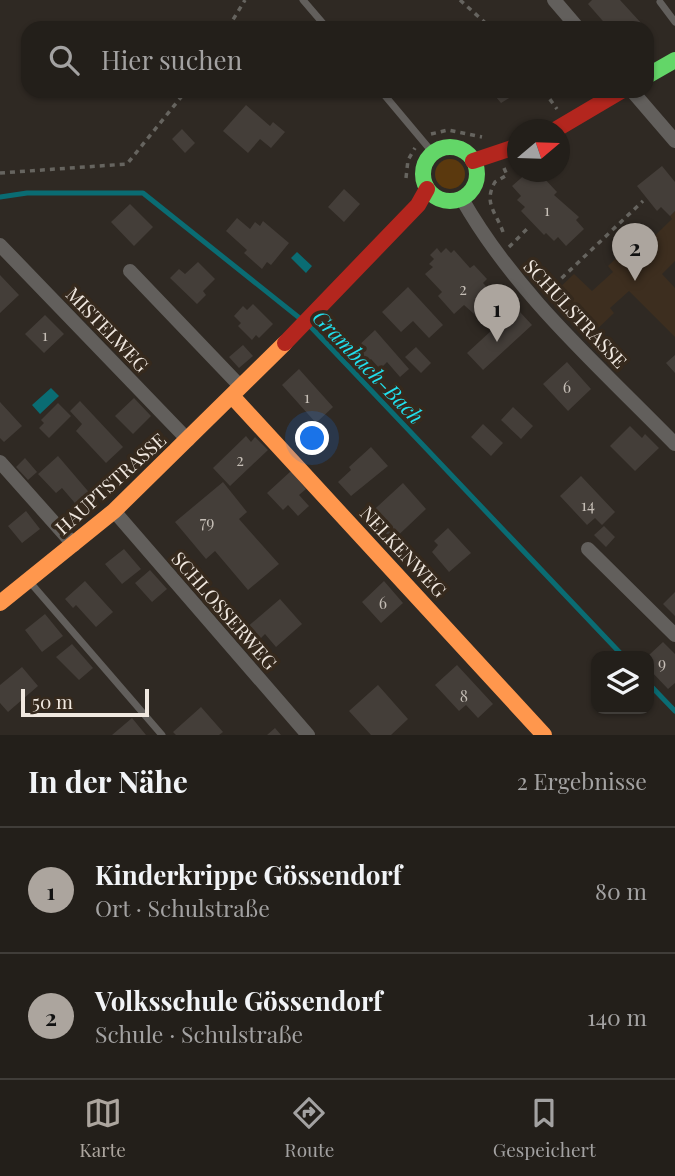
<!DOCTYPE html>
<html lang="de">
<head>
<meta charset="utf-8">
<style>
  body { margin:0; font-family:"Playfair Display",serif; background:#2f2c27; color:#f1f3f6 }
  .controls { position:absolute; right:21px; bottom:21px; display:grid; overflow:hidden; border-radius:14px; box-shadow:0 2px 5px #0004 }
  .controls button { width:63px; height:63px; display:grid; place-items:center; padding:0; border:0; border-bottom:2px solid #403d39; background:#231f1a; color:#f1f3f6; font:35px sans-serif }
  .compass { position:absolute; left:507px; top:119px; width:63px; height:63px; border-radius:50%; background:#231f1a; box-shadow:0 2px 5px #0004; rotate:71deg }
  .scale { position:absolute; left:21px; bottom:18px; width:128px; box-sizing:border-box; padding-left:7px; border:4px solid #f0e8e0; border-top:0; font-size:19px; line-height:24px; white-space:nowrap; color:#f0e8e0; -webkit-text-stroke:5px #35291d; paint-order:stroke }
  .you { position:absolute; left:313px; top:439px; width:24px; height:24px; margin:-18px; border:5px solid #fff; border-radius:50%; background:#1a73e8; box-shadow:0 0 0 10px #1a73e833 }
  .badge { display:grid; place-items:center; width:46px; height:46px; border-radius:50%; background:#aca59e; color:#111; font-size:23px; font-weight:700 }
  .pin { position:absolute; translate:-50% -58px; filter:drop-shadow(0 2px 4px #0008) }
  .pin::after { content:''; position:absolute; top:37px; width:24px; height:21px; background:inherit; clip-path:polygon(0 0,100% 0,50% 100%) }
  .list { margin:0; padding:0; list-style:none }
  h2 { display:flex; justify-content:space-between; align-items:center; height:91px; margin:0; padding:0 28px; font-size:30px }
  h2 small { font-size:23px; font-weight:400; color:#a3a2a2 }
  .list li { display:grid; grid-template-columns:46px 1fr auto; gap:21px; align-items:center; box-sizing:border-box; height:126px; padding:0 28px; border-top:2px solid #403d39 }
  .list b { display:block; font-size:26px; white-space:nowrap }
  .list p { margin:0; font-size:23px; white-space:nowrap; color:#a3a2a2 }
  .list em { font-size:23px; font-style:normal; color:#a3a2a2 }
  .icon { flex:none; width:38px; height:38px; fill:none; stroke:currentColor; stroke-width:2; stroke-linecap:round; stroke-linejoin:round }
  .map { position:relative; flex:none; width:675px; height:735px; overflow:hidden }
  .search { position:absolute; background:#231f1a; box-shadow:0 2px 5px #0004; left:21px; right:21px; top:21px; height:77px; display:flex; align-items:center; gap:18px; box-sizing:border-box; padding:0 24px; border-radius:21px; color:#a3a2a2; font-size:26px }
  .sheet { height:343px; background:#231f1a }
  nav { display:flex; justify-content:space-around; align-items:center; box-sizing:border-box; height:98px; border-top:2px solid #403d39; background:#231f1a; font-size:19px; color:#a3a2a2 }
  nav a { display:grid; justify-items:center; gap:4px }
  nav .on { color:#aca59e }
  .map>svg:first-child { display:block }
  .built { fill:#3d2e1f }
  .green { fill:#5b390e }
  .water { fill:#0a6c73 }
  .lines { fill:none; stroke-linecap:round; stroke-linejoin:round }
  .stream { stroke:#0a6c73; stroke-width:5 }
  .building { fill:#443e39 }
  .path { stroke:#66645f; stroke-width:3.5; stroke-dasharray:5 5; stroke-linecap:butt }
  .lane { stroke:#625f5c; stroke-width:7 }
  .street { stroke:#625f5c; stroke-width:14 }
  .fast { stroke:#63d668; stroke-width:16 }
  .slow { stroke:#ff974d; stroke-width:16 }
  .jam { stroke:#b3261e; stroke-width:16 }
  .labels { text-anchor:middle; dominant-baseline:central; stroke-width:7; stroke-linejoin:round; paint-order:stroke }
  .number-label { font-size:16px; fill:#c5beb6 }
  .street-label { font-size:19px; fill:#f0e8e0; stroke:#35291d }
  .water-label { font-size:21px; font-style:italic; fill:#21dfec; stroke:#35291d }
</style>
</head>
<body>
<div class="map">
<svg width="675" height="735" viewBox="0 0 675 735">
  <rect width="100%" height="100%" fill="#2f2923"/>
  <path class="built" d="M675 211V261L662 274 675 288V337L629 291 610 308 614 313 592 334 553 294 574 274 592 291 613 272 608 266 631 244 639 251 672 219 670 216Z"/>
  <path class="green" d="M435 174a15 15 0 1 1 30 0a15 15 0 1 1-30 0Z"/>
  <path class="water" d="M297 252 312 266 306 273 291 258Z
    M51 388 59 396 40 414 32 405Z"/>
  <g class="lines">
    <path class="stream" d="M0 197 27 193H143L302 320
      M310 326 623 656
      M649 684 675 711"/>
  </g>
  <path class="building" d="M592 0H620L642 24 638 28H609L588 4Z
    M491 91H511L514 95 501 103Z
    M246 105 270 126 273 122 285 132 271 148 260 139 248 153 223 131Z
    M182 129 195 143 185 153 172 139Z
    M662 166 675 182V211L670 216 661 207 657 211 637 186Z
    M528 172 538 179 542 176 557 192 554 195 579 217 576 220 584 229 566 246 558 237 554 241 546 233 544 235 521 211 525 207 517 200 521 196 512 186Z
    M344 189 360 204 344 222 328 207Z
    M130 204 153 227 134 246 111 222Z
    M237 218 250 229 255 222 260 226 263 221 289 243 271 265 267 262 262 269 244 253 247 250 226 231Z
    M437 248 441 253 446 248 451 253 454 250 470 268 474 265 487 279 483 283 500 301 496 305 498 308 508 299 532 325 483 370 467 353 492 330 464 305 454 314 438 296 442 292 425 274 433 267 429 264 434 259 430 255Z
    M198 262 215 279 203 291 206 295 197 304 170 278 179 269 185 274Z
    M0 275 19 295 0 313Z
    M408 287 443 325 429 338 413 321 401 332 382 312Z
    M253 304 273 324 259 338 256 335 252 340 238 326 241 323 234 316 243 306 247 310Z
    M45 315 64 334 44 353 25 334Z
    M375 330 409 369 400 377 387 362 380 369 371 359 367 362 355 349Z
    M243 345 253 356 239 368 229 357Z
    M416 347 431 363 421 373 405 357Z
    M675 355V373L666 363Z
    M567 362 591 389 568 411 543 384Z
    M299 369 333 407 316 423 282 385Z
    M134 398 151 416 133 434 115 416Z
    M80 401 123 447 106 463 76 431 82 424 70 411Z
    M0 402 22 426 4 442 0 438Z
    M58 403 71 416 49 438 39 428 44 423 41 420Z
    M513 407 533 426 521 439 501 420Z
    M483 424 503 443 491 456 471 437Z
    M630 426 642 438 645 434 659 448 635 471 610 446Z
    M246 436 251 442 255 437 268 450 230 486 213 468Z
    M371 447 388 466 351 496 338 482 351 470 349 467Z
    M58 456 93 497 80 509 62 488 56 493 38 474Z
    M25 458 37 472 28 480 16 467Z
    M291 471 306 489 299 495 309 506 298 516 288 505 283 510 267 493Z
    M581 476 615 512 602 525 595 518 587 525 560 496Z
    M223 482 247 512 239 519 279 564 248 590 215 551 206 559 175 522Z
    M403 483 426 509 389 544 365 518Z
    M26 511 40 529 22 543 8 526Z
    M604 526 615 537 606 547 594 535Z
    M448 528 471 553 449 572 432 552 438 545 434 541Z
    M124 549 141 569 122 584 105 564Z
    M150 570 167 589 152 602 135 583Z
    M85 581 113 612 96 627 76 605 73 608 65 599Z
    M384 581 403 603 381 623 362 602Z
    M675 592V616L663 604Z
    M280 599 302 624 276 647 265 634 258 641 246 628Z
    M45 614 63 636 42 652 25 630Z
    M663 642 675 654V683L668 689 649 669V655Z
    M72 644 93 668 79 680 56 657Z
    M457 665 493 704 478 718 466 705 459 711 435 685Z
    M22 667 38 686 8 712 0 703V685Z
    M378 685 408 719 391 735H371L349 711Z
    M201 707 223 732 219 735H176L173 732Z
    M132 718 146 735H112Z
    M275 728 281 735H267Z"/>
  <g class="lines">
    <path class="path" d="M460 0 491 28
      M228 28 245 0
      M544 91 557 109
      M431 134 448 130 482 137
      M0 173 127 164 186 91
      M406 178 408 160 415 148
      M503 232C496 212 483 203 495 182L507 175 504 168
      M509 247 529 227
      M547 292 643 201"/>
    <path class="lane" d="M303 0 327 28
      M660 2 675 22
      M381 91 433 153
      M29 581 162 735"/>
    <path class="street" d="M554 0 578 28
      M632 91 675 141
      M462 199C516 294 599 366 675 444
      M0 245 188 440
      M130 271 240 386
      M0 462 74 545
      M114 511 308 735
      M588 549 675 635"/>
    <path class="fast" d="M647 76 675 60
      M423 174a27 27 0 1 1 54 0a27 27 0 1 1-54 0Z"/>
    <path class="slow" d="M232 396 544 735
      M0 603 114 511 285 343"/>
    <path class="jam" d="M555 130 621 91
      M473 161 518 146
      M285 343 418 205 427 189"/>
  </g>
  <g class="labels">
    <g class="number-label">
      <text x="547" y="209">1</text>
      <text x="463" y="288">2</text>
      <text x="45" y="334">1</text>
      <text x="567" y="386">6</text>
      <text x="307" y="396">1</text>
      <text x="240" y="459">2</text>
      <text x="588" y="504">14</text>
      <text x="207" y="521">79</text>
      <text x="383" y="602">6</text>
      <text x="662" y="662">9</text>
      <text x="464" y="695">8</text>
    </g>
    <g class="street-label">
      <text transform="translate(576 313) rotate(47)">SCHULSTRASSE</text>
      <text transform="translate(108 329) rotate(46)">MISTELWEG</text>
      <text transform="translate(110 483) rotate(-42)">HAUPTSTRASSE</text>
      <text transform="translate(404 551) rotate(47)">NELKENWEG</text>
      <text transform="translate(225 610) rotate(49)">SCHLOSSERWEG</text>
    </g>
    <g class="water-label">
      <text transform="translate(369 366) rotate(46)">Grambach-Bach</text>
    </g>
  </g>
</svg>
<div class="controls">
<button><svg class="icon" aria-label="layers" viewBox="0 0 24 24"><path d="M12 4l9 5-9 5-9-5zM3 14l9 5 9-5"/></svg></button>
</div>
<svg class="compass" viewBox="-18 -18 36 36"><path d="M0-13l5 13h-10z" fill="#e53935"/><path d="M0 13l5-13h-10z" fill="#a3a2a2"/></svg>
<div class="scale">50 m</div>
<div class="you"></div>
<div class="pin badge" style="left:497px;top:342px">1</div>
<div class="pin badge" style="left:635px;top:281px">2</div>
<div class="search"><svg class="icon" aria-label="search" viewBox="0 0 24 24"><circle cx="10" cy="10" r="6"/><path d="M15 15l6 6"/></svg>Hier suchen</div>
</div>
<section class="sheet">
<h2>In der Nähe<small>2 Ergebnisse</small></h2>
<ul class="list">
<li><span class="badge">1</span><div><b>Kinderkrippe Gössendorf</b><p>Ort · Schulstraße</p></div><em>80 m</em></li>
<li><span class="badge">2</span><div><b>Volksschule Gössendorf</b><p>Schule · Schulstraße</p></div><em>140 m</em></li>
</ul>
</section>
<nav>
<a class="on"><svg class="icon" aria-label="map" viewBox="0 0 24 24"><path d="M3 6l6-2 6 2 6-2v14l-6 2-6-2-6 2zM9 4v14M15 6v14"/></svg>Karte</a>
<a><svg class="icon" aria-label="directions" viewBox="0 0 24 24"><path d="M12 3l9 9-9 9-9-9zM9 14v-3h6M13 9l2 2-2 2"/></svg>Route</a>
<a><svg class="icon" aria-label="saved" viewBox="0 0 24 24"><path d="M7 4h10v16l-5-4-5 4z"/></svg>Gespeichert</a>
</nav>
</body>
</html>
